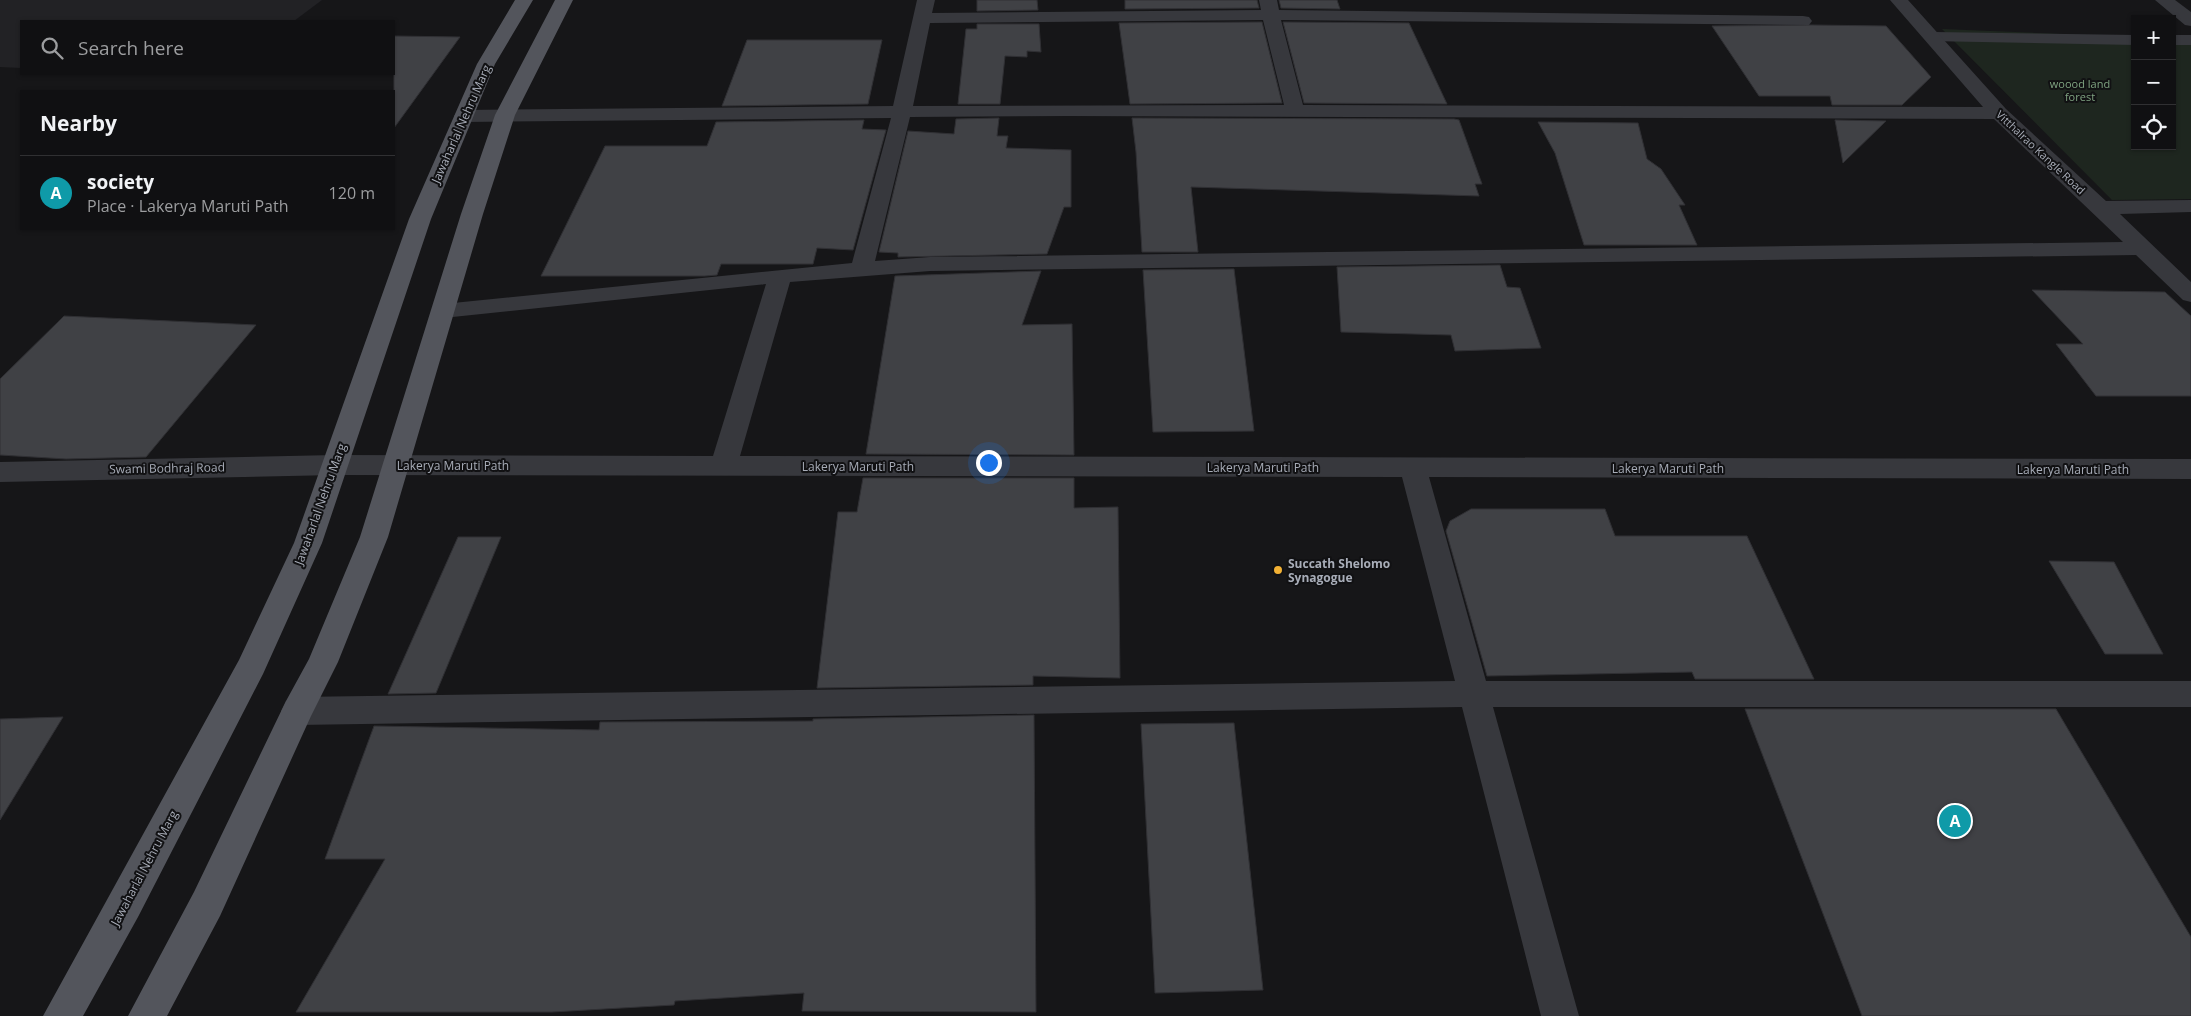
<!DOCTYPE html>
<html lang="en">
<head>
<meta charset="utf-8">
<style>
  body { margin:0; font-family:"Open Sans",sans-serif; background:#19191b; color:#f1f3f6 }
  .controls { position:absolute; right:15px; top:15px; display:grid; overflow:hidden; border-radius:0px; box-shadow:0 1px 4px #0004 }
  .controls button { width:45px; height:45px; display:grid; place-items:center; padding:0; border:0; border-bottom:1px solid #303032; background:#101012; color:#f1f3f6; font:25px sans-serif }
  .you { position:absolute; left:988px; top:462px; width:18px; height:18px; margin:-12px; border:4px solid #fff; border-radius:50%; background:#1a73e8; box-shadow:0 0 0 8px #1a73e833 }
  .badge { display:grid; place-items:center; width:32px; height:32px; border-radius:50%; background:#f2b134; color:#fff; font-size:16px; font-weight:700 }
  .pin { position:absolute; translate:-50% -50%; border:2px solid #fff; box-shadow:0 1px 5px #0006 }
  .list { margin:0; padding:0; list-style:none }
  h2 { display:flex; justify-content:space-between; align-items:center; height:65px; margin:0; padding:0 20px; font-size:21px }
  h2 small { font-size:16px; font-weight:400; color:#9c9d9f }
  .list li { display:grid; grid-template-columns:32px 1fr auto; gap:15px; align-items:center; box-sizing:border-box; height:75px; padding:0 20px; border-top:1px solid #303032 }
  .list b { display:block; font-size:19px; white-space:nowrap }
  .list p { margin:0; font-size:16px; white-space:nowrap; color:#9c9d9f }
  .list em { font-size:16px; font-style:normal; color:#9c9d9f }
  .icon { flex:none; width:28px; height:28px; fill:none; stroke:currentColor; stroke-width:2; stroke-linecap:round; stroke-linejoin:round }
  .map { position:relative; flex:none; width:2191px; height:1016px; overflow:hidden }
  .search { position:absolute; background:#101012; box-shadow:0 1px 4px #0004; left:20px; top:20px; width:375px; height:55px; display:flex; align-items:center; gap:12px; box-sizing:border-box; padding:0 18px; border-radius:0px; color:#9c9d9f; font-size:19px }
  .panel { position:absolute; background:#101012; box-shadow:0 1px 4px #0004; left:20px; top:90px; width:375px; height:140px; border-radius:0px }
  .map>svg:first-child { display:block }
  .built { fill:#222225 }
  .green { fill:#1e261f }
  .building { fill:#404145; stroke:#303034 }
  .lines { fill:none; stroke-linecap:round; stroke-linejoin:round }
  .lane { fill:#37383d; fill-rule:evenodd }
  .street { fill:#37383d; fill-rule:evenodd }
  .primary { fill:#53555c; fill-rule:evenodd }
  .poi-dot { fill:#f2b134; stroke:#111113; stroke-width:2 }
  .labels { text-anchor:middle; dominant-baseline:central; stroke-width:4; stroke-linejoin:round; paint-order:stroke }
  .far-park-label { font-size:11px; fill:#7fa381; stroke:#111113 }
  .far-street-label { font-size:11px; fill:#a8adb8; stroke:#111113 }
  .street-label { font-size:12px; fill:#a8adb8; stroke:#111113 }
  .poi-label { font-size:12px; font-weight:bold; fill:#a8adb8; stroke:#111113; text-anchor:start }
</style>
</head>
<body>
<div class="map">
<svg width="2191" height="1016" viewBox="0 0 2191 1016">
  <rect width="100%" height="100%" fill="#161618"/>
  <path class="built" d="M0 0H322L294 21H21V68L0 67Z"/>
  <path class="green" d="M1942 29 2135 37V146H2172V39H2191V199L2112 200Z"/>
  <path class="building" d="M977 0H1037L1038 10 977 11Z
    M1125 0H1257L1259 8 1125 9Z
    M1279 0H1337L1340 9 1281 8Z
    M1262 22 1282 103 1130 104 1119 23Z
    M1283 22 1409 23 1447 104 1304 103Z
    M977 24H1039L1041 52 1027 51V57L1005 56 1000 104H958L966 29H977Z
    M1811 25 1886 26 1931 77 1902 105H1832L1830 96H1759L1712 26Z
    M394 36 460 37 394 128Z
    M747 40H882L868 104 722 106Z
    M999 118 997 136H1008L1006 148 1071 150V207H1064L1047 254 898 257V253L879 252 908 131 954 134 956 119Z
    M1132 118 1454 119 1459 120 1482 184H1475L1479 196 1191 187 1198 252H1142L1136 152Z
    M864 120 862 129 886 130 853 250 817 248 813 264H721L717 275 705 276H541L605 146H707L716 122Z
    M1835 120 1886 121 1843 163Z
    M1538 122 1638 123 1647 159 1661 169 1685 205H1679L1697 245H1584L1555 153Z
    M1500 265 1507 287 1520 288 1541 348 1455 351 1451 335 1341 332 1337 267Z
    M1234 269 1254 431 1153 432 1143 270Z
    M1041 271 1022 325 1072 324 1074 455 866 454 895 276Z
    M2032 290 2165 292 2191 316V396H2096L2056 344H2083Z
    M64 316 256 325 146 457 66 459 0 455V379Z
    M863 478H1074V508L1118 507 1120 678 1033 676V685L817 688 838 512H857Z
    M1471 509H1605L1615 536H1747L1814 679H1695L1692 672 1487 676 1446 531 1450 521Z
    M458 537H501L436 693 388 694Z
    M2049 561 2114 562 2163 654H2105Z
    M1745 709H2056L2191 937V1016H1862Z
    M1034 715 1036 1012 802 1011 804 993 675 1001 674 1005 552 1012H296L385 859H325L374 726 599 730 600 722 813 721V719Z
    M63 717 0 820V719Z
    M1234 723 1263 990 1155 993 1141 724Z"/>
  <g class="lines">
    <path class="lane" d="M2155 0H2175L2191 12V26L2185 25Z
      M1934 32 2135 35V45L1928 41 1925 37 1928 33Z
      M2172 35H2191V45H2172Z"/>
    <path class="street" d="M917 0H935L932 13 1261 10 1259 0H1277L1279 10 1803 16 1809 17 1812 21 1809 25 1281 20 1303 105 1983 107 1890 0H1908L2006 109 2106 201 2191 200V212L2120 214 2191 282V302L2183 300 2136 255 930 271 790 282 740 456 2191 459V479L1429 477 1486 681H2191V707H1493L1579 1016H1541L1462 707 297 725 286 721 281 711 286 701 297 697 1455 681 1402 477 335 475 0 482V462L335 455 713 456 766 284 443 318 435 316 431 311 435 306 443 304 852 263 891 118 464 122 457 120 454 116 457 112 464 110 893 106ZM1263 20 1284 105 913 106 930 23ZM1069 116 1994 119 2123 242 930 257 875 261 910 117Z"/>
    <path class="primary" d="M515 0H533L495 64 431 219 322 543 263 674 138 917 83 1016H43L239 660 294 543 409 219 477 64Z
      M555 0H573L515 115 483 214 388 537 338 662 311 716 220 916 167 1016H128L194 892 286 701 309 659 360 537 461 214 495 115Z"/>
  </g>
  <circle class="poi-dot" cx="1278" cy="570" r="5"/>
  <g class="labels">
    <g class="far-park-label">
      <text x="2080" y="83">woood land<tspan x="2080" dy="13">forest</tspan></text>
    </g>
    <g class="far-street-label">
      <text transform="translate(2041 152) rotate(43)">Vitthalrao Kangle Road</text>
    </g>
    <g class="street-label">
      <text transform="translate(461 124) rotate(-66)">Jawaharlal Nehru Marg</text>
      <text x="453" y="465">Lakerya Maruti Path</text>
      <text x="858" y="466">Lakerya Maruti Path</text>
      <text x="1263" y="467">Lakerya Maruti Path</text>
      <text transform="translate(167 468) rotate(-1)">Swami Bodhraj Road</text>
      <text x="1668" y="468">Lakerya Maruti Path</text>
      <text x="2073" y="469">Lakerya Maruti Path</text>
      <text transform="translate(320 504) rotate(-70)">Jawaharlal Nehru Marg</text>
      <text transform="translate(144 868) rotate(-62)">Jawaharlal Nehru Marg</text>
    </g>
    <g class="poi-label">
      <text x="1288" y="563">Succath Shelomo<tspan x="1288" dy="14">Synagogue</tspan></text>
    </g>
  </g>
</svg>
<div class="controls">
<button>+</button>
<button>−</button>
<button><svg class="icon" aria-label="locate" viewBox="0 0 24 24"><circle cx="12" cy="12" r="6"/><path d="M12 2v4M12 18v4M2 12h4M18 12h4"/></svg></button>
</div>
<div class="you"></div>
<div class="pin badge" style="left:1955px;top:821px;background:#0f9aa8">A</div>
<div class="search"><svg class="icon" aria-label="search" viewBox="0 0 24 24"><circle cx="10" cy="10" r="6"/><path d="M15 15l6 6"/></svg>Search here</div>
<section class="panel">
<h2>Nearby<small></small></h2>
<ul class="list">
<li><span class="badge" style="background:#0f9aa8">A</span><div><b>society</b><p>Place · Lakerya Maruti Path</p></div><em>120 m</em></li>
</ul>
</section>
</div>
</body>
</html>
